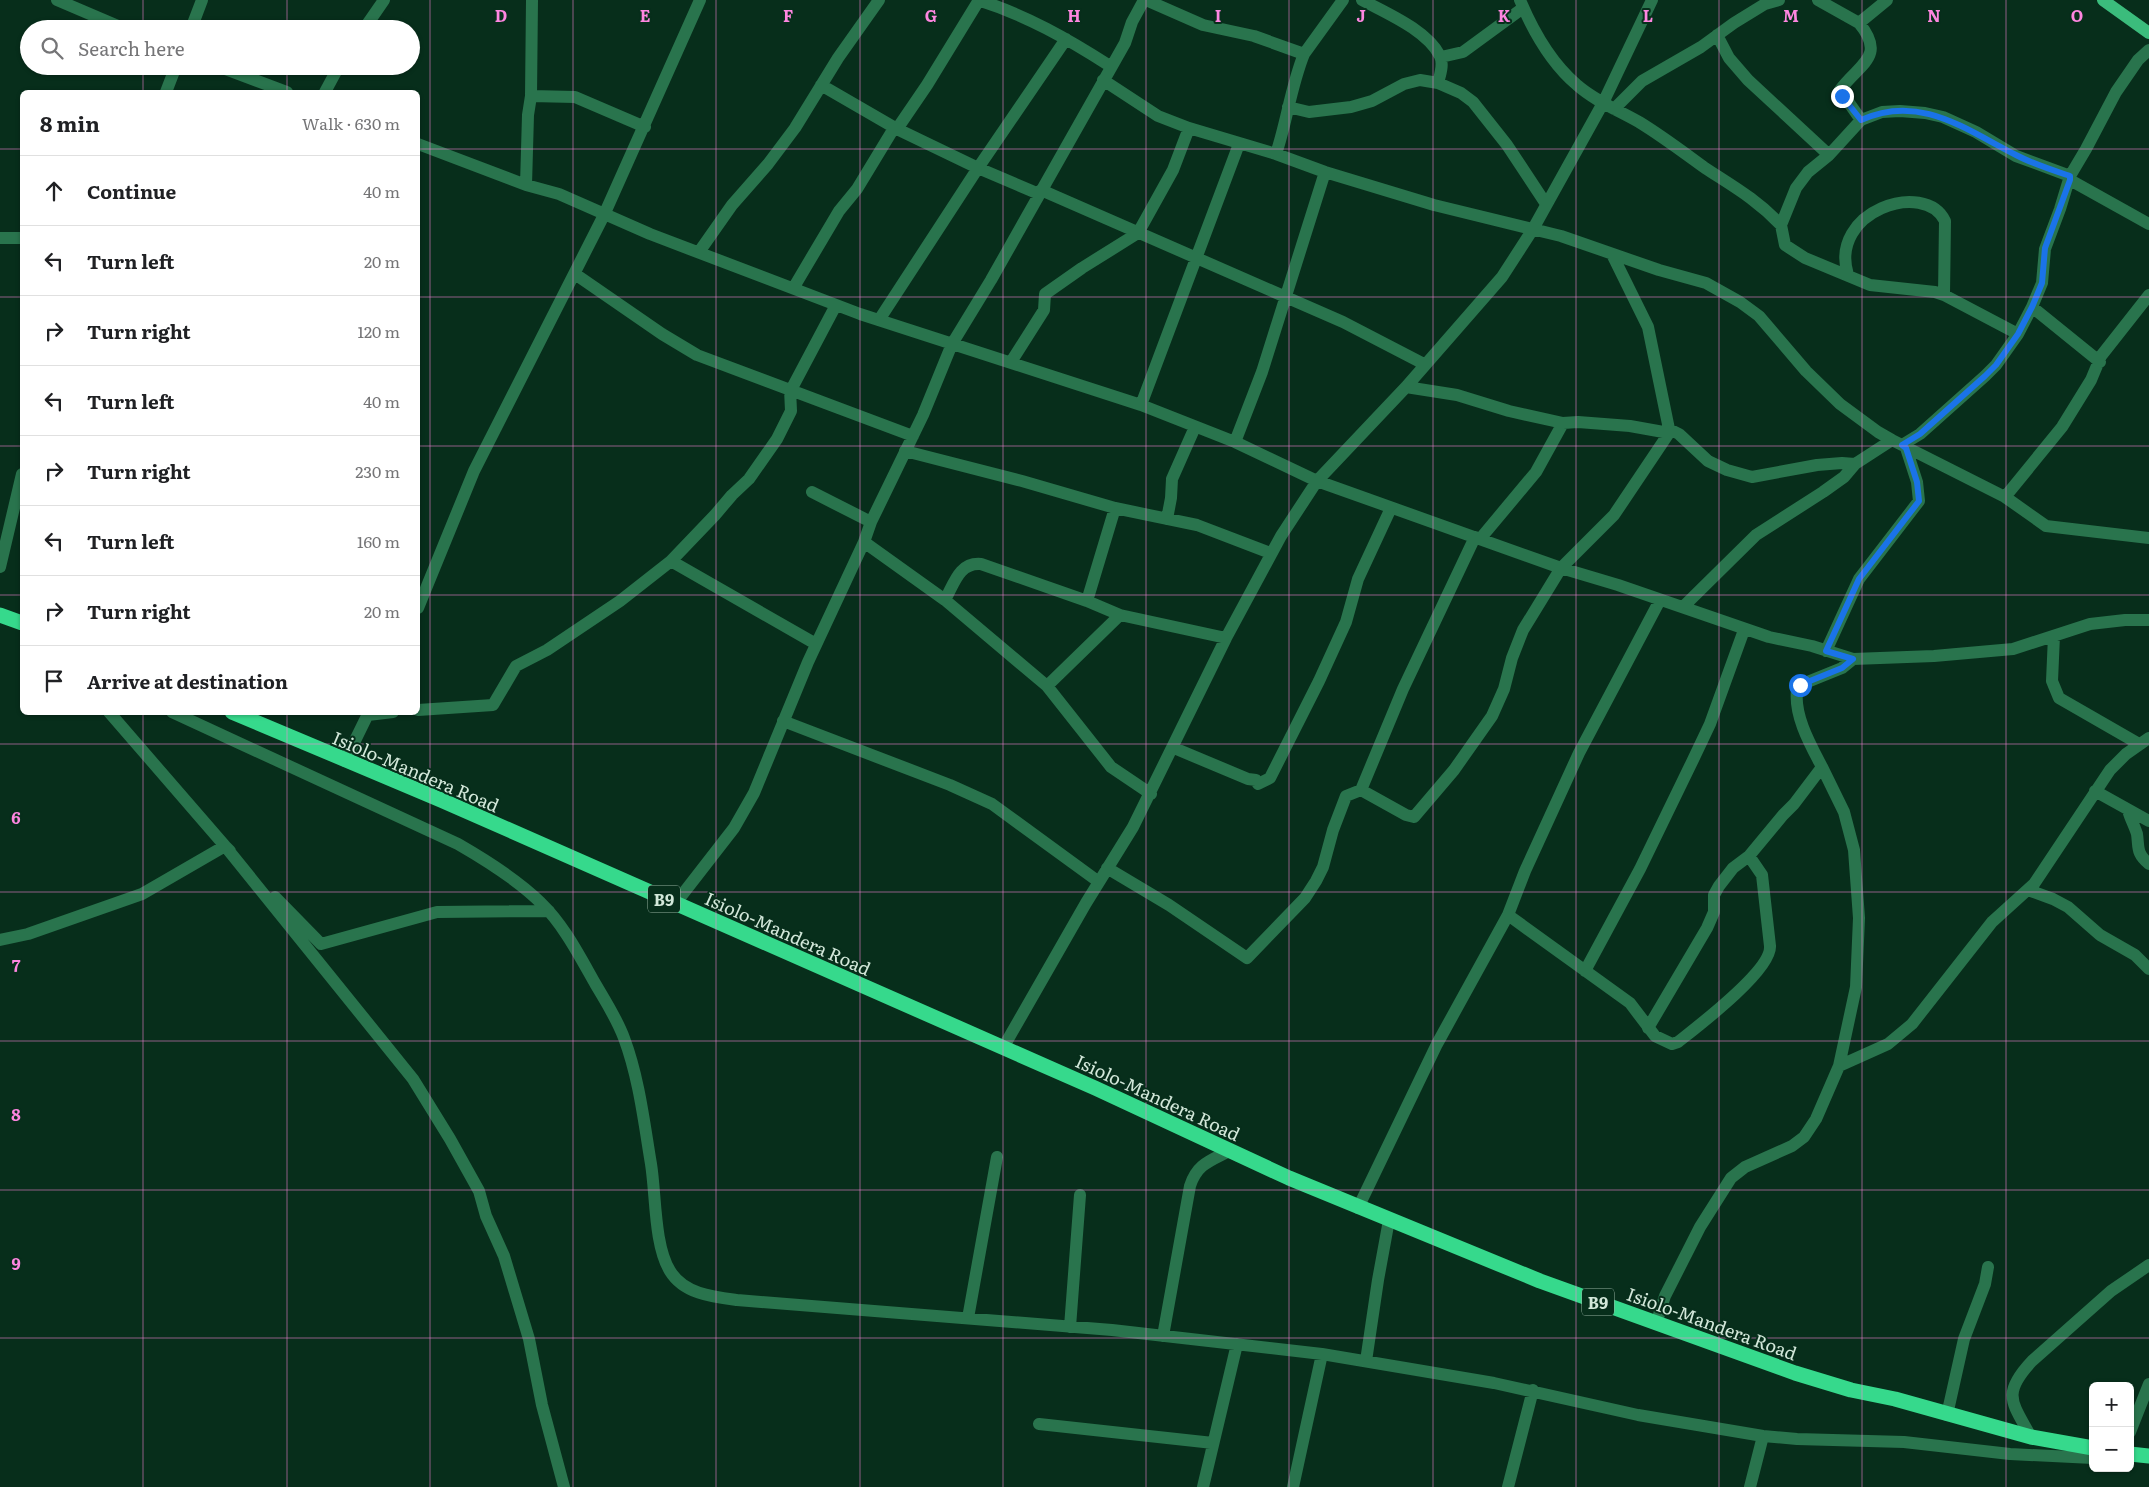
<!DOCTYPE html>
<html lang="en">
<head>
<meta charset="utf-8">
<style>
  body { margin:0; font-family:Literata,serif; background:#f2f2f2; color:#202124 }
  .controls { position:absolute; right:15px; bottom:15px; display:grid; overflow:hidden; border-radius:8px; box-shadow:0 1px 4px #0004 }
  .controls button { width:45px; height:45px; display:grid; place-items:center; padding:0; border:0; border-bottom:1px solid #e0e0e0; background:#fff; color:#202124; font:25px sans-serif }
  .stop { position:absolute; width:15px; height:15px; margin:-11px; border:4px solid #1a73e8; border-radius:50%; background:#fff }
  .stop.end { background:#1a73e8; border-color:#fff; box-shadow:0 1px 5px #0008 }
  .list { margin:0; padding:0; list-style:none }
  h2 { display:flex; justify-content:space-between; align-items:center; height:65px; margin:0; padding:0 20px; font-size:21px }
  h2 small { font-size:16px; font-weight:400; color:#757577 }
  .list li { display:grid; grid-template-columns:32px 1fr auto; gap:15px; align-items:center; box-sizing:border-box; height:70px; padding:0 20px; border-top:1px solid #e0e0e0 }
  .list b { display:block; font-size:19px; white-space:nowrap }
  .list em { font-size:16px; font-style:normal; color:#757577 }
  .icon { flex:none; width:28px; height:28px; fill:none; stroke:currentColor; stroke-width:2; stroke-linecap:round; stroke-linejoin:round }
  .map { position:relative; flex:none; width:2149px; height:1487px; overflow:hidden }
  .search { position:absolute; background:#fff; box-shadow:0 1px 4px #0004; left:20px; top:20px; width:400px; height:55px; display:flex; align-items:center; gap:12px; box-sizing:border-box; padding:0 18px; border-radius:28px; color:#757577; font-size:19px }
  .panel { position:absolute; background:#fff; box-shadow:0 1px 4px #0004; left:20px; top:90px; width:400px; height:625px; border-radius:8px }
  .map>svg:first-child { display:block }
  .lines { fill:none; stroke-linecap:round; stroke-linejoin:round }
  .minor { stroke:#29744d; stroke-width:12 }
  .major { stroke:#3bbc7c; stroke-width:12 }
  .highway { stroke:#36d98c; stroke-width:15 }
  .route { stroke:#1a73e8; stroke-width:6 }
  .grid { fill:none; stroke:#fe86e0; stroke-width:1; stroke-opacity:0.55 }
  .labels { text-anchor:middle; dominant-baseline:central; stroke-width:4; stroke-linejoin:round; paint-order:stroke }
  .shield { fill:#072e1b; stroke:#96b0a1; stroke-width:1 }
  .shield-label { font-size:16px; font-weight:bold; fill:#d3e8da }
  .street-label { font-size:18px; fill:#d3e8da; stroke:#072e1b }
  .grid-label { font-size:16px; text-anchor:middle; font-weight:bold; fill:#fe86e0; stroke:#072e1b; stroke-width:4; stroke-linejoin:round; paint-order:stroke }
</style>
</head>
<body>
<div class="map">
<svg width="2149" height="1487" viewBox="0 0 2149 1487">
  <rect width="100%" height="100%" fill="#072e1b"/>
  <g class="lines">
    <path class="minor" d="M57 0 125 29
      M978 0C1026 15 1068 39 1110 66
      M1146 0 1203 25 1254 36 1304 54
      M1362 0C1386 13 1427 30 1440 56 1444 64 1440 75 1438 83
      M1520 0C1533 31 1551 63 1577 85 1595 101 1618 110 1639 122 1662 136 1683 152 1705 168 1734 187 1756 199 1781 225
      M1818 0 1859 23 1887 0
      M1859 23C1887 57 1859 64 1840 90L1861 120
      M191 29 202 0
      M364 29 384 0
      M1717 35 1729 58 1748 80 1829 155
      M1441 57 1463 52 1523 8
      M217 66 287 92
      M1103 80 1158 116 1189 128 1276 154 1325 172 1434 205 1561 236 1659 270 1706 283 1740 302 1759 316 1806 371 1840 404 1878 432 1892 440 2005 497 2046 526 2149 538
      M821 85 897 129 978 168 1039 194
      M166 92 176 66
      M325 92 339 66
      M531 96 575 97 645 127
      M1288 107 1309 112 1351 107 1372 101 1404 84 1420 80 1438 83 1461 93 1473 102 1507 145 1546 204
      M1614 109 1642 81 1701 47 1734 23 1765 4 1779 0
      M897 129 927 85 979 0
      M418 144 526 185 559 194 650 234 860 314 1141 405 1235 442 1317 481 1561 568 1618 585 1769 637 1812 646 1853 659 1934 656 2013 649 2090 624 2125 620H2149
      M1276 154C1287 121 1291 86 1304 54L1343 0
      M2070 180 2149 224
      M526 185 528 115 531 96 532 0
      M1041 190 1343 322 1424 364
      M0 238H22
      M699 252 732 205 768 164 795 128 838 58 879 0
      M1612 254 1648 327 1669 429
      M575 274 662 334 697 355 913 436
      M1848 275C1828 211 1925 179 1945 221L1944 295
      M794 287 839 211 857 189 894 128
      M2032 307 2100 362
      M879 320 978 168 1066 39
      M2018 334 1944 295 1935 292 1870 285 1805 258 1785 245 1781 225 1796 188 1808 172 1829 155 1861 120 1882 112 1900 111 1925 113 1943 117 1976 132 2016 156 2070 176
      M1011 362 1044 310 1045 294 1082 268 1138 233 1173 170 1189 128
      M1406 387 1457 395 1509 411 1563 423 1578 422 1630 426 1669 433V429L1679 434 1708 461 1727 470 1752 477 1817 465 1842 463 1855 464
      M791 390 836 305
      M1141 405 1239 144
      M1235 442 1262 372 1325 172
      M1902 445 1920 434 1985 376 1996 365 2018 334 2032 307 2042 283 2045 249 2060 209 2070 176 2086 149 2116 92 2138 60 2149 50
      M905 451 1022 481 1115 508 1197 525 1270 553
      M812 492 871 522
      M2005 497 2062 427 2091 380 2101 356 2149 295
      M1167 519 1171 498 1172 479 1195 427
      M1480 539 1536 472 1563 423
      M864 542 945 600 1047 686 1111 767 1151 794
      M671 561 816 644
      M0 567 22 474
      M945 600C954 584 959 562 981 564L1087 601 1120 615 1226 638
      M1087 601 1115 508
      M1683 607 1756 535 1823 492 1844 477 1855 464 1892 440
      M418 608 474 471 604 215 700 0
      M2054 636 2052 681 2059 698 2139 744
      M1826 651 1859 579 1919 501 1917 482 1906 448
      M1047 686 1120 615
      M418 710 493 705 516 666 547 650 620 601 671 561 715 515 732 495 749 479 777 439 791 411 790 389
      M109 712 225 846 413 1079 450 1139 479 1191 486 1216 504 1256 529 1339 542 1405 564 1487
      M172 712 458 844C484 859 520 882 541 903 564 925 580 957 596 985 606 1002 617 1019 624 1038 639 1078 644 1122 651 1164 656 1195 654 1245 670 1271 684 1294 713 1297 737 1300L1112 1330 1322 1354 1494 1383 1638 1415 1763 1436 1797 1439 1904 1442 2010 1454 2093 1458
      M368 715 393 712
      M783 721 950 785 992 804 1099 882
      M1174 748 1248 779 1256 780 1258 784 1270 778 1319 681 1346 622 1358 579 1391 508
      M345 761 369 712
      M1822 767 1844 812 1854 850 1859 918 1856 987 1839 1066
      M1361 790 1403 689 1475 537
      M2095 791 2149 821
      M2128 810C2130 818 2135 827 2137 834 2139 848 2136 853 2149 864
      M1107 868 1169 905 1247 958 1305 898 1316 881 1323 867 1333 830 1346 796 1361 790 1406 815 1414 817 1454 770 1492 716 1504 689 1512 658 1523 630 1561 568 1614 515 1669 433
      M2028 890 2053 899 2068 907 2100 935 2135 955 2149 969
      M275 897 321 944 437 912 549 911
      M675 904 734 828 754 793 808 662 864 542 871 522 923 415 952 344 991 280 1125 43 1132 22 1144 0
      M1508 915 1630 1003 1655 1036 1672 1044 1678 1042C1697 1027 1772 970 1770 946L1762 875 1749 856
      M0 940 28 934 142 894 225 846 230 851
      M1585 971 1640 869 1691 764 1710 724 1744 630
      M1648 1028 1707 928 1714 912V895L1719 886 1733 868 1749 856 1783 815 1794 804 1822 767C1810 744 1794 716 1797 690L1800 685 1842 668 1853 659
      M1003 1048 1086 903 1133 827 1226 638 1281 536 1317 481 1406 387 1502 277 1533 229 1603 103 1652 0
      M1358 1208 1437 1044 1508 915 1525 871 1579 753 1660 600
      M968 1318 997 1157
      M1656 1324 1665 1296 1700 1227 1731 1178 1745 1167 1792 1146 1804 1137 1816 1119 1839 1066 1888 1044 1912 1024 1992 922 2034 884 2110 770 2126 754 2149 738
      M1070 1327 1080 1195
      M1163 1336 1190 1186C1197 1164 1210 1161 1229 1151
      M1366 1361 1378 1280 1389 1220
      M1947 1415 1964 1339 1985 1284 1988 1267
      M1039 1424 1213 1443
      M2130 1432 2149 1384
      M2031 1437C2012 1402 2001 1394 2032 1361L2111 1291 2149 1265
      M1203 1487 1237 1344
      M1293 1487 1322 1354
      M1508 1487 1533 1390
      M1750 1487 1763 1436"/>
    <path class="major" d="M2103 0 2149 33"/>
    <path class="highway" d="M0 615 22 623
      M232 712 441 800 1095 1088 1289 1178 1540 1281 1795 1373 1851 1390 1895 1399 2031 1437 2093 1448
      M2130 1454 2149 1456"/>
  </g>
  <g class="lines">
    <path class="route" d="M1800 685 1842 668 1853 659 1826 651 1859 579 1919 501 1917 482 1906 448 1902 445 1920 434 1985 376 1996 365 2018 334 2032 307 2042 283 2045 248 2070 180V176C2052 170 2033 164 2016 155 1966 130 1920 93 1861 120L1842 96"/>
  </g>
  <path class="grid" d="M143 0V29M287 0V29M430 0V1487M573 0V1487M716 0V1487M860 0V1487M1003 0V1487M1146 0V1487M1289 0V1487M1433 0V1487M1576 0V1487M1719 0V1487M1862 0V1487M2006 0V1487M143 66V92M287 66V92M0 149H22M418 149H2149M0 297H22M418 297H2149M0 446H22M418 446H2149M0 595H22M418 595H2149M143 712V1487M287 712V1487M0 744H2149M0 892H2149M0 1041H2149M0 1190H2149M0 1338H2149"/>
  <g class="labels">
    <g class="shield">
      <rect x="648" y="885.5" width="32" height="27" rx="4"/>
      <rect x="1582" y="1288.5" width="32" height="27" rx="4"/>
    </g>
    <g class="shield-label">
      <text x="664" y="899">B9</text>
      <text x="1598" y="1302">B9</text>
    </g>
    <g class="street-label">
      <text transform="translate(416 771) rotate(23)">Isiolo-Mandera Road</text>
      <text transform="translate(788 933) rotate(24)">Isiolo-Mandera Road</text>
      <text transform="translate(1158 1097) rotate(25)">Isiolo-Mandera Road</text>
      <text transform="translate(1712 1323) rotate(20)">Isiolo-Mandera Road</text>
    </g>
  </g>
  <g class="grid-label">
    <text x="501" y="22">D</text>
    <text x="645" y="22">E</text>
    <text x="788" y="22">F</text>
    <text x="931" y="22">G</text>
    <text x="1074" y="22">H</text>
    <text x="1218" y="22">I</text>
    <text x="1361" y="22">J</text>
    <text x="1504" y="22">K</text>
    <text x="1648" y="22">L</text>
    <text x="1791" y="22">M</text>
    <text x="1934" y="22">N</text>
    <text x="2077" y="22">O</text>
    <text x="16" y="824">6</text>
    <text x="16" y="972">7</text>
    <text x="16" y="1121">8</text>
    <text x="16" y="1270">9</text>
  </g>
</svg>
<div class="controls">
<button>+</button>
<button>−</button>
</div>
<div class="stop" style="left:1800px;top:685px"></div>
<div class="stop end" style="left:1842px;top:96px"></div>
<div class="search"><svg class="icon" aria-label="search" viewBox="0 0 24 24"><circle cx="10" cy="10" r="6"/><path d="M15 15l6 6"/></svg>Search here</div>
<section class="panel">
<h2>8 min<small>Walk · 630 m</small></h2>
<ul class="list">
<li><svg class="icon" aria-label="ahead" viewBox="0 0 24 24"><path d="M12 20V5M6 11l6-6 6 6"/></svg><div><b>Continue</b></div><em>40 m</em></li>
<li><svg class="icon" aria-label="left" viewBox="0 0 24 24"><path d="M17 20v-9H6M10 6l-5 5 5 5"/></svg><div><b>Turn left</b></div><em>20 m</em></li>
<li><svg class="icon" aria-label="right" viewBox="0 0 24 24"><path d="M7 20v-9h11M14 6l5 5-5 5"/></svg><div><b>Turn right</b></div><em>120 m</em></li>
<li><svg class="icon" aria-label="left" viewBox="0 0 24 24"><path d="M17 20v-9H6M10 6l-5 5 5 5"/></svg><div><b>Turn left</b></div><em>40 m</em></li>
<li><svg class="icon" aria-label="right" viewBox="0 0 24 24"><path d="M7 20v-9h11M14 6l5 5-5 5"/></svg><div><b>Turn right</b></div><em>230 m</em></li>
<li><svg class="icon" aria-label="left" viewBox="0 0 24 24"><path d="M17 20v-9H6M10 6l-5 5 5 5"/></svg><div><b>Turn left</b></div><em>160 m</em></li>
<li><svg class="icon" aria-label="right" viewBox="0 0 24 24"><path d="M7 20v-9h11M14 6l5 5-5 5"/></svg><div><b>Turn right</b></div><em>20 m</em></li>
<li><svg class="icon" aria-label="arrive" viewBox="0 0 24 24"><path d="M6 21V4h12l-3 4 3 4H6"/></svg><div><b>Arrive at destination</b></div></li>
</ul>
</section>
</div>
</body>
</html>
